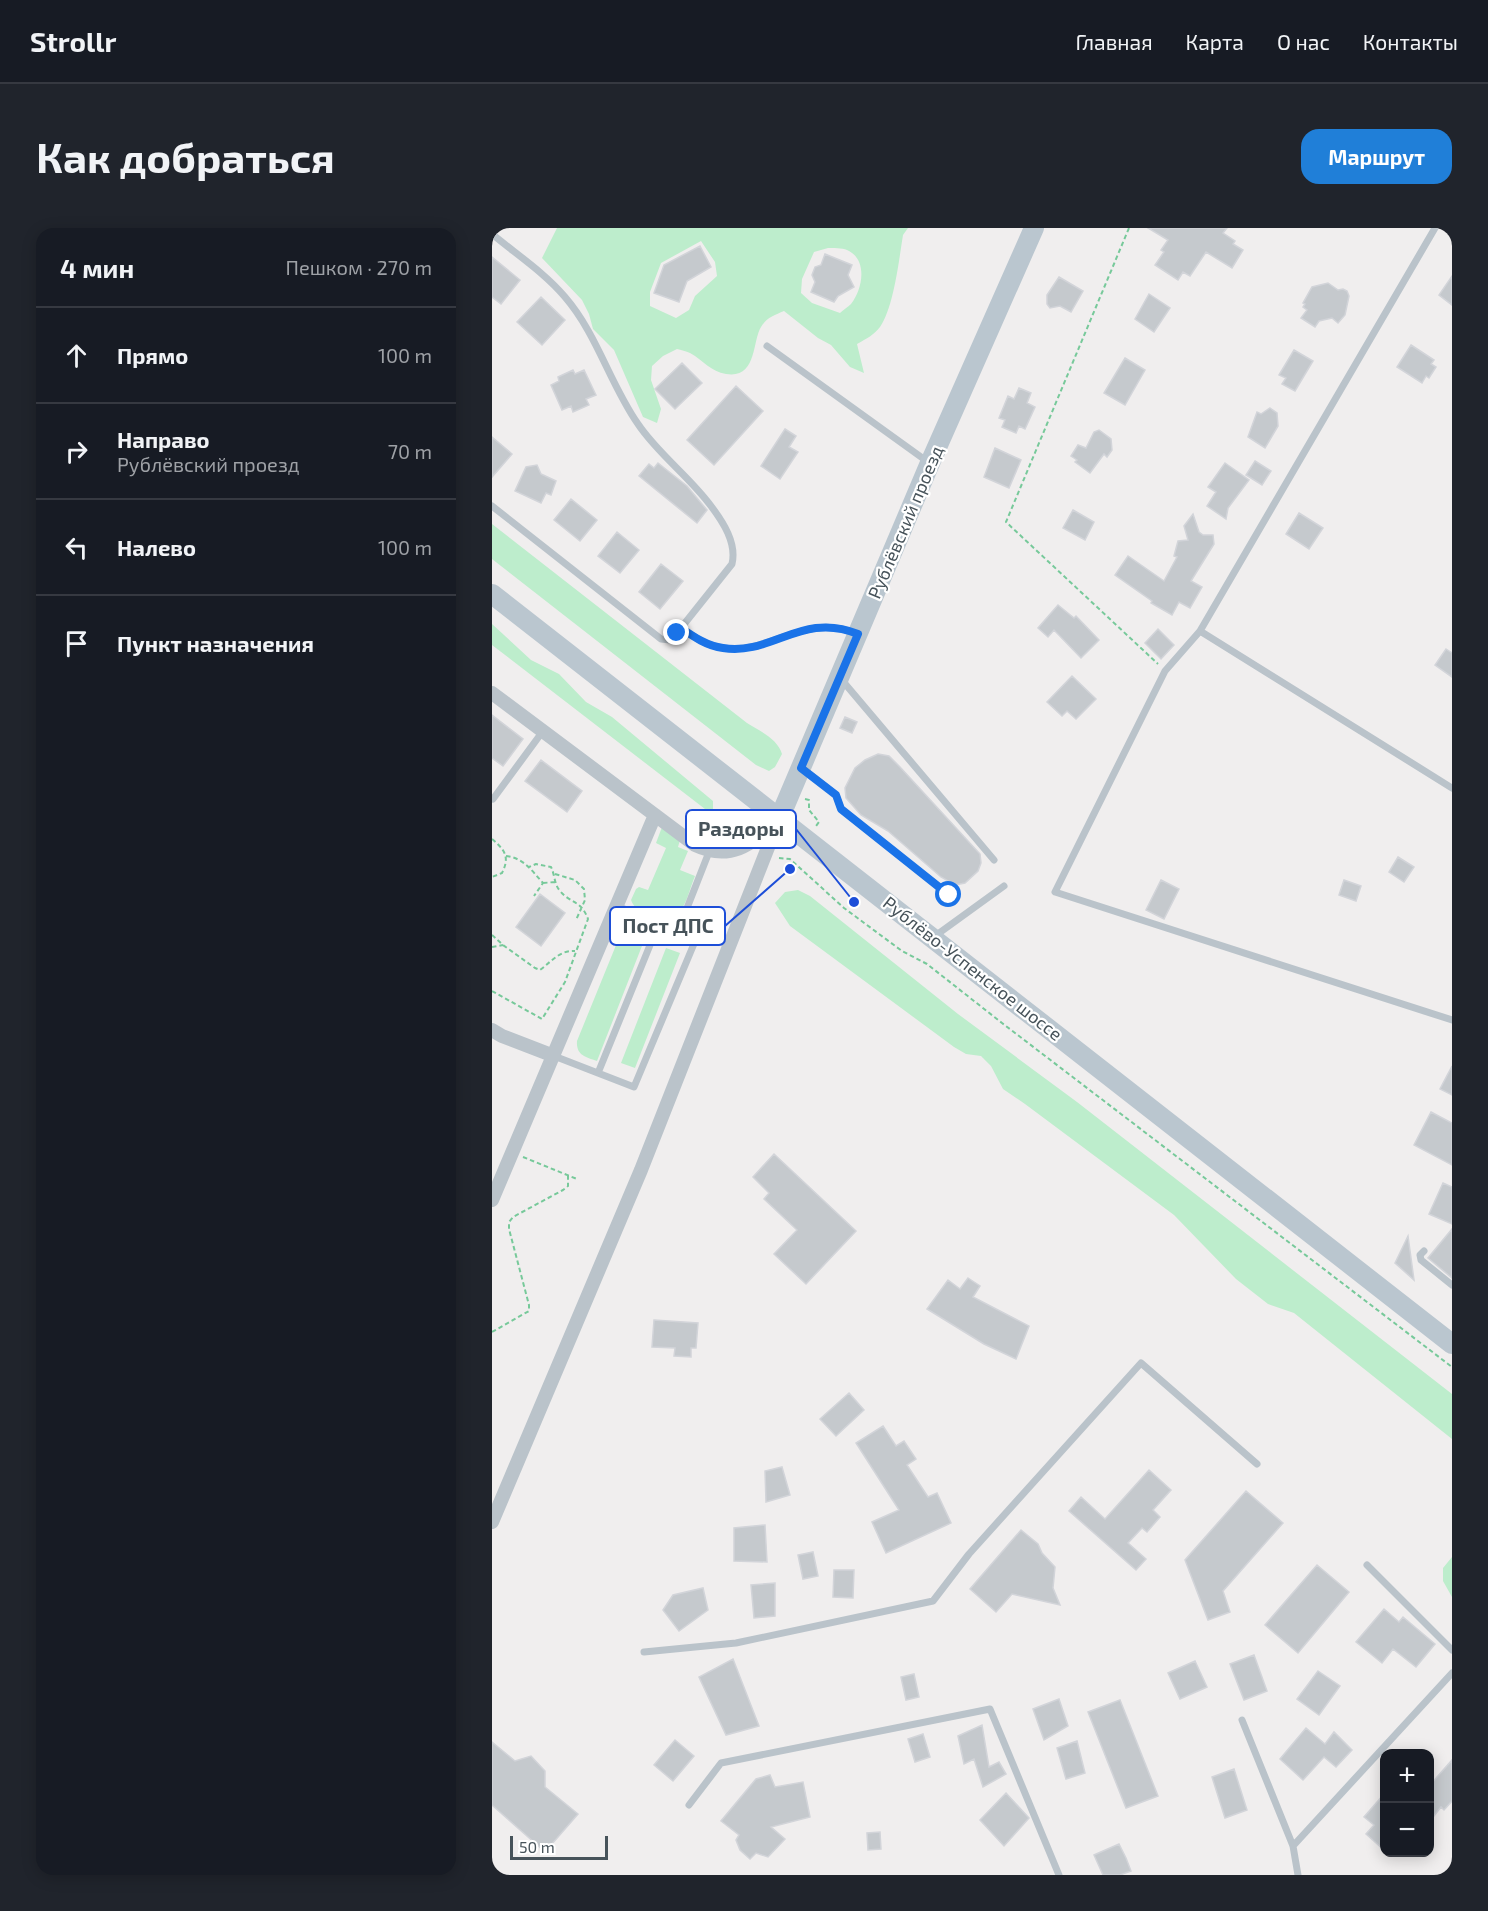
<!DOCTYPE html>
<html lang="ru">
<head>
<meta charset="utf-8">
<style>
  body { margin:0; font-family:"Exo 2",sans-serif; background:#20242c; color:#f1f3f6 }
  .controls { position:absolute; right:18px; bottom:18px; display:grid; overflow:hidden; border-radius:12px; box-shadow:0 3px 15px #0003 }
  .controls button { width:54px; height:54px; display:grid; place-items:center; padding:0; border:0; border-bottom:2px solid #363941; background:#171b24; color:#f1f3f6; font:30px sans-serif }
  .scale { position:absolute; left:18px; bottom:15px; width:98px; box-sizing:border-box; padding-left:6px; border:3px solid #47535a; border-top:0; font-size:16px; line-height:21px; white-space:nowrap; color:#47535a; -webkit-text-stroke:4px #fff; paint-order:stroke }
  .stop { position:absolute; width:18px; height:18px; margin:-14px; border:4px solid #1a73e8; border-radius:50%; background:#fff }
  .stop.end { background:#1a73e8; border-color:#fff; box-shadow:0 2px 6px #0008 }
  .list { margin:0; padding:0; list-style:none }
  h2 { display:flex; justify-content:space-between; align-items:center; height:78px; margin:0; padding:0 24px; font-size:26px }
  h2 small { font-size:20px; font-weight:400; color:#9ea1a6 }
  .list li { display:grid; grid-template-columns:39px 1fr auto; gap:18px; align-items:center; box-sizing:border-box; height:96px; padding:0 24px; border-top:2px solid #363941 }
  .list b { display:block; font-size:22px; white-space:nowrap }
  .list p { margin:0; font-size:20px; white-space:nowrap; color:#9ea1a6 }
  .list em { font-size:20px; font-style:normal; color:#9ea1a6 }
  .icon { flex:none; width:33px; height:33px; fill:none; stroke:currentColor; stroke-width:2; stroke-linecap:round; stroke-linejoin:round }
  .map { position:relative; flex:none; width:960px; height:1647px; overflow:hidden; border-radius:18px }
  header { display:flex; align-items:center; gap:36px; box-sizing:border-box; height:84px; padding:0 30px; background:#171b24; border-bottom:2px solid #363941 }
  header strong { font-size:28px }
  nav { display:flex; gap:33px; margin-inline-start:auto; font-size:21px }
  .intro { display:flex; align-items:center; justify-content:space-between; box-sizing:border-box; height:144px; padding:0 36px }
  h1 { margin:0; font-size:42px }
  .button { padding:15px 27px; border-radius:18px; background:#207fd8; color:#fff; font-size:21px; font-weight:700 }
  main { display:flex; gap:36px; padding:0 36px }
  aside { flex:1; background:#171b24; border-radius:18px; box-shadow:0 3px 15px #0003 }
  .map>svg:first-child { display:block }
  .green { fill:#bdedcc; fill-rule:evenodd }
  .building { fill:#c5c9cd; stroke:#d2d4d9; stroke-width:1.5 }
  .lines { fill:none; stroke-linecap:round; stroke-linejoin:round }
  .path { stroke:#77c99a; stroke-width:2; stroke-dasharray:4.5 3; stroke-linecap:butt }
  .lane { stroke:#bac3ca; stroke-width:7 }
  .street { stroke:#bac3ca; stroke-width:14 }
  .secondary { stroke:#bac6cf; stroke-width:20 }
  .route { stroke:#1a73e8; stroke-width:8 }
  .labels { text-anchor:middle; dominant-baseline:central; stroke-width:4.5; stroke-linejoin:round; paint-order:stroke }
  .street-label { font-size:18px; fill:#47535a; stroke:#fff }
  .leader { fill:none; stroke:#1d4ed8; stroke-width:2 }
  .callout-dot { fill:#1d4ed8; stroke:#fff; stroke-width:2 }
  .callout { fill:#fff; stroke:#1d4ed8; stroke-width:2 }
  .callout-label { font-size:20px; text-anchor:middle; font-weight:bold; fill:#47535a }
</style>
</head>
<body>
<header>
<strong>Strollr</strong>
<nav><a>Главная</a><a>Карта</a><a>О нас</a><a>Контакты</a></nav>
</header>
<div class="intro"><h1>Как добраться</h1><a class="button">Маршрут</a></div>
<main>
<aside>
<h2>4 мин<small>Пешком · 270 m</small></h2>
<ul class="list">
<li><svg class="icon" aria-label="ahead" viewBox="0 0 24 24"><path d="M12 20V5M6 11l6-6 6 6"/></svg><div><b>Прямо</b></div><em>100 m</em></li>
<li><svg class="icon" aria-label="right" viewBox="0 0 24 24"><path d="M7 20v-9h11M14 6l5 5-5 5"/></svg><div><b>Направо</b><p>Рублёвский проезд</p></div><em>70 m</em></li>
<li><svg class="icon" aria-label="left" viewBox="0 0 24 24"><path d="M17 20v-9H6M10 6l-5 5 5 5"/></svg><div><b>Налево</b></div><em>100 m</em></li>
<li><svg class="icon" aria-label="arrive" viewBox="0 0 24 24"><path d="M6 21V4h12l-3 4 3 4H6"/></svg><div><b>Пункт назначения</b></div></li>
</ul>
</aside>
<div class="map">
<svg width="960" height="1647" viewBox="0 0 960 1647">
  <rect width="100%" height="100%" fill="#f0eeee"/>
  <path class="green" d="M65 0H416L411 7C407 31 402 79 388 99 382 107 374 111 365 116L372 145 358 139 339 117 326 110 292 83C283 87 275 89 269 99 260 114 265 151 234 146 219 144 211 132 198 125 194 123 189 122 185 121L171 128 160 138 159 152 169 181 165 195 151 189 122 122 101 101 97 86 90 72 50 30ZM209 13 223 34 225 48 203 68 197 82 184 90 158 78V64L169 35ZM336 20C341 20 350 20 355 22 376 31 371 61 359 76 356 79 351 82 348 85L320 75 309 65 310 51 322 24Z
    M0 296 255 495C268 503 286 511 290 526L283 539 277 543 264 537 0 331Z
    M0 396 39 432 67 446 94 474 120 489 221 573V581H213L0 417Z
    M170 599 188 612 186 619 196 623 188 642 203 648C193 673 191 701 157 686 149 683 142 681 139 672L144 661 147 659 156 662 174 620 164 615Z
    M306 662 318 668 466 786 585 874 960 1166V1211L802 1085 776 1076 744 1051 682 987 533 876 511 861 499 838 489 828 474 826 462 819 298 698 283 675 293 664Z
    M142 694 157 700 105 833C93 829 84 827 85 813L131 700Z
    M174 720 188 725 143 840 129 835Z
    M960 1329V1369L951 1353V1340Z"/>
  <path class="building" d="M656 0H735L731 5 743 13 741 16 751 22 740 40 714 24 698 48 691 44 686 52 663 37 672 24 669 22 676 12Z
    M208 18 219 39 195 53 187 74 162 65 172 37Z
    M333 26 360 37 356 47 362 59 346 68 342 74 319 64 323 54 320 47 323 39 329 37Z
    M0 29 28 52 9 76 0 69Z
    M960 48V77L947 67Z
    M567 49 591 63 579 84 568 78 558 80 555 76V67Z
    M836 55 846 62 851 61 855 63 857 68 853 87 846 95 840 90 827 93 823 99 809 90 815 82 811 79 813 76 811 75 820 59Z
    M657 66 678 80 662 104 643 91Z
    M49 69 73 92 50 117 25 94Z
    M919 117 942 132 939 136 944 139 937 150 934 148 930 155 905 139Z
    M802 122 821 133 803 163 790 156 794 150 787 147Z
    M633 130 653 142 633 177 612 165Z
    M190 135 210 155 183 181 163 161Z
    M81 142 83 146 92 142 104 167 94 171 97 177 81 184 79 178 70 182 59 157 67 153 66 149Z
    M244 158 271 183 222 237 195 212Z
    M527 160 539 165 535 175 543 179 533 201 527 198 524 205 510 199 513 192 507 190 516 168 522 171Z
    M778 180 785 185 786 198 773 220 756 209 765 184 769 186Z
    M293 201 304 208 297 219 306 224 288 251 269 238Z
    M607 202 619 211 620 222 615 229 612 226 598 245 583 234 585 232 579 228 586 217 594 220 602 204Z
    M0 209 20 226 0 249Z
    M503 220 529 232 517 260 492 249Z
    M763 233 779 243 770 257 754 247Z
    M166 235 195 258 215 282 205 295 147 248 157 236 162 240Z
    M733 235 757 252 736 280 734 291 715 278 724 264 716 259Z
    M45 237 49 246 64 253 59 267 54 265 49 275 23 263 34 239Z
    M79 271 105 292 88 313 62 292Z
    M581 282 602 294 593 312 571 300Z
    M807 285 831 300 817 321 794 306Z
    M701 286 707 304 711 307H721L722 316 699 353 710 359 698 380 687 374 680 387 659 375 660 373 623 347 636 328 672 353 685 329 682 328 686 313 696 312 692 298Z
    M125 304 147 322 128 345 106 328Z
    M169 336 191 353 168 381 147 364Z
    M566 377 582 390 584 388 607 412 589 430 562 402 556 409 546 400Z
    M666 401 682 417 669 431 653 415Z
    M954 421 960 425V449L943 437Z
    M580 448 604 471 584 491 575 483 570 488 555 474Z
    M0 487 31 511 11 538 0 530Z
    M353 489 365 494 360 505 348 500Z
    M386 526 397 528 408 539 488 626 489 635 486 643 473 655 463 657 449 649 396 603 369 587 354 570 353 560 363 540 373 532Z
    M49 532 90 563 75 584 33 553Z
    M906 629 922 639 912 654 897 644Z
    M669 652 687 661 672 691 654 682Z
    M852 652 869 658 864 673 847 667Z
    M48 666 73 685 49 718 24 699Z
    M960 838V867L948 861Z
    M939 884 960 895V937L922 917Z
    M282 926 364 1003 314 1056 282 1026 305 1002 272 971 277 965 261 949Z
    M951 955 960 959V996L937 986Z
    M960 1001V1050L936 1030Z
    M916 1008 922 1052 903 1035Z
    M476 1050 488 1058 481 1069 537 1098 524 1131 492 1116 435 1081 456 1052 468 1061Z
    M162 1092 206 1095 204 1120H199V1129L182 1128 183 1120 160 1119Z
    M357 1165 372 1182 344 1208 328 1191Z
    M391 1198 404 1218 412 1213 424 1231 415 1237 436 1269 445 1265 459 1295 394 1325 380 1294 407 1282 364 1215Z
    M290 1239 298 1267 274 1274 273 1243Z
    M657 1242 679 1262 661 1282 668 1289 655 1304 650 1300 636 1315 654 1331 644 1342 577 1283 589 1269 613 1291Z
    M754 1263 791 1295 731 1363 738 1384 716 1392 693 1332Z
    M273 1297 275 1334 242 1333V1300Z
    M529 1302 546 1316 550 1325 563 1339 561 1360 568 1377 520 1366 504 1384 478 1361Z
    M321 1324 326 1348 311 1351 306 1327Z
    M825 1337 857 1364 806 1425 773 1397Z
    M342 1342H362L361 1370 341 1369Z
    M283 1355V1388L262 1390 259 1357Z
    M211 1360 216 1382 187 1403 171 1382 181 1367Z
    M892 1381 907 1394 911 1389 943 1416 924 1439 901 1421 890 1435 864 1414Z
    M762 1427 775 1463 752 1472 738 1436Z
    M241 1431 267 1498 234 1507 207 1449Z
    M703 1433 715 1459 688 1471 676 1445Z
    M826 1443 848 1458 827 1487 805 1471Z
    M422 1446 427 1469 414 1472 409 1449Z
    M567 1471 576 1498 552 1512 541 1481Z
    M628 1472 666 1568 634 1580 596 1484Z
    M490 1497 497 1539 507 1534 514 1546 491 1559 482 1531 472 1536 466 1508Z
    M814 1500 833 1516 842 1504 860 1522 844 1539 832 1529 811 1552 788 1531Z
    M431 1506 438 1529 423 1534 416 1511Z
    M183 1512 202 1528 181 1553 162 1537Z
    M585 1513 593 1545 574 1551 565 1520Z
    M0 1514 23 1533 39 1528 53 1543V1559L86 1586 53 1624 0 1577Z
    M960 1532V1573L952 1582 949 1579 938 1593V1557Z
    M742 1541 755 1582 733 1590 720 1549Z
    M278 1547 283 1559 311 1554 318 1589 279 1599 293 1611 276 1629 264 1625 258 1631 248 1622 244 1612 247 1607 229 1593 264 1551Z
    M514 1565 537 1590 512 1618 488 1592Z
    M892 1566V1622L874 1606 882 1597 872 1589Z
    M388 1604 389 1621 376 1622 375 1605Z
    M627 1616 634 1630 639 1643 628 1647H611L602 1627Z"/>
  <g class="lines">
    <path class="path" d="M637 0 514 294 666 436
      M313 571 317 572V582L327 594 324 598
      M0 611C13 622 18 629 10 645L0 649
      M14 628C32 630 40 643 51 655L42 668
      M287 630 298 631 352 680 410 723 435 736 510 795 960 1139
      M63 646 83 652 92 661 93 672 84 692
      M51 655 63 654
      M0 707 11 717 43 740 48 742C60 733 68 722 83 723
      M0 719 11 717
      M0 763 50 791 73 754 96 691C89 672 79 676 68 663 62 656 63 647 59 639L44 636 37 639
      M31 929 85 951
      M0 1104 37 1083V1077L17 1001V994L21 989 71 962 76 958V947"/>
    <path class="lane" d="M943 0 708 403 673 443 563 664 960 792
      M0 6C24 26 53 45 73 69 105 106 118 156 146 196 166 226 197 248 219 278 231 294 245 315 240 336L185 405 178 412 169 411 0 278
      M275 118 436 234
      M189 400C202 409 215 418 231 420 279 427 312 384 363 405
      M708 403 960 560
      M349 451 502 632
      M311 541 344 567 349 581 457 667
      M1 571 51 503
      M186 703 217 624
      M443 708 512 658
      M62 828 142 859 204 711 125 678
      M106 845 167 695
      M932 1023 928 1027 929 1032 960 1057
      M875 1337 960 1422
      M152 1424 244 1415 441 1373 477 1326 649 1135 765 1236
      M750 1492 801 1618 806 1647
      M197 1577 229 1535 498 1481 567 1647
      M801 1618 960 1445"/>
    <path class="street" d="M0 465 203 617C237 633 259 618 284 593
      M0 802 10 808 62 828
      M0 972 163 587
      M0 1294 149 942 288 589"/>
    <path class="secondary" d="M0 366 960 1116
      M288 589 438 235 542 0"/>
  </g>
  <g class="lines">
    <path class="route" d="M185 405 189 400C202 409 215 418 231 420 280 428 310 383 366 406L309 540 344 567 349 581 457 667"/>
  </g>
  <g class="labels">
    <g class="street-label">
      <text transform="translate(413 294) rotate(-67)">Рублёвский проезд</text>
      <text transform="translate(481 740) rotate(38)">Рублёво-Успенское шоссе</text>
    </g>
  </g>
  <path class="leader" d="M362 674L304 601M298 641L233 698"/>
  <g class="callout-dot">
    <circle cx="362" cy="674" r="6"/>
    <circle cx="298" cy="641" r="6"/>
  </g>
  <g class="callout">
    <rect x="194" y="582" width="110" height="38" rx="6"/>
    <rect x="118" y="679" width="115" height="38" rx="6"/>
  </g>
  <g class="callout-label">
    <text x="249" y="608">Раздоры</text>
    <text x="176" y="705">Пост ДПС</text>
  </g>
</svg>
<div class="controls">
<button>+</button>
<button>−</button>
</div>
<div class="scale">50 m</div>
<div class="stop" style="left:457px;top:667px"></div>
<div class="stop end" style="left:185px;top:405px"></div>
</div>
</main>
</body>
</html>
